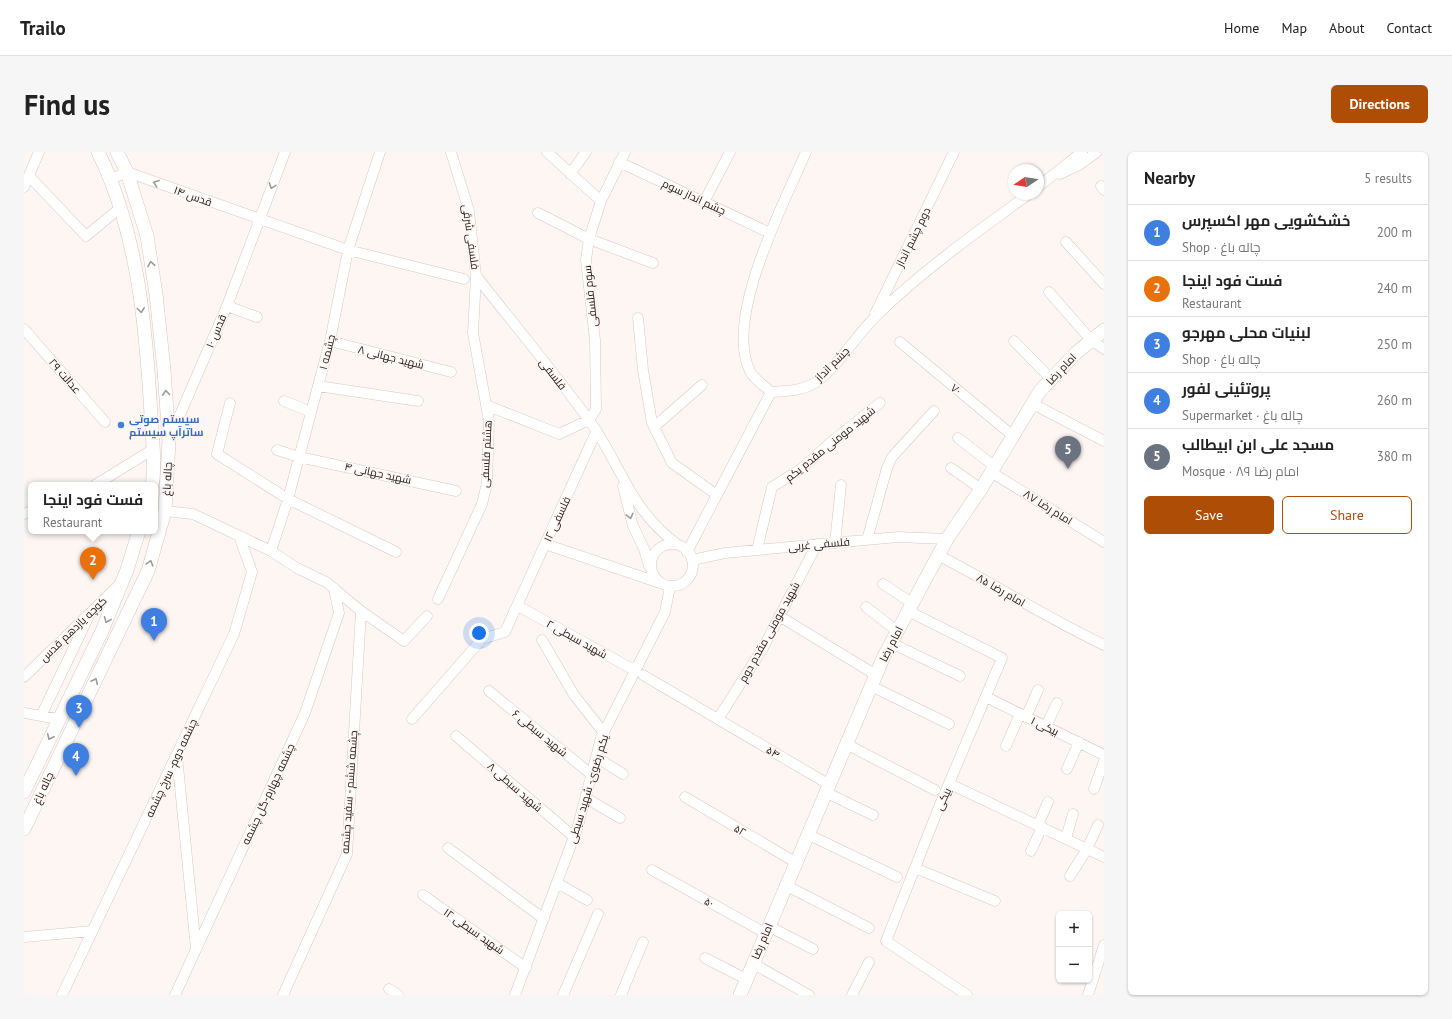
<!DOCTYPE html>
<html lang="en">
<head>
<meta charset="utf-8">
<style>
  body { margin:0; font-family:"PT Sans",Cairo,sans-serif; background:#f6f6f6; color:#222 }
  .controls { position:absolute; right:12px; bottom:12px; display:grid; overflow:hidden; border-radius:6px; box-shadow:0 1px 3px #0004 }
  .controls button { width:36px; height:36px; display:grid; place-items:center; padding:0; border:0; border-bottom:1px solid #e0e0e0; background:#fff; color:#222; font:20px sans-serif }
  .compass { position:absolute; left:984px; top:12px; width:36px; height:36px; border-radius:50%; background:#fff; box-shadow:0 1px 3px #0004; rotate:258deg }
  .you { position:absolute; left:455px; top:481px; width:14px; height:14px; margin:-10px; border:3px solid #fff; border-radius:50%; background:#1a73e8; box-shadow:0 0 0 6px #1a73e833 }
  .badge { display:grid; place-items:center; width:26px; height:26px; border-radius:50%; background:#ae4d06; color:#fff; font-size:13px; font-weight:700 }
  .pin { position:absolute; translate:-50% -33px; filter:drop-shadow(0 1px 2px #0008) }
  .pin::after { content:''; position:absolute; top:21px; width:14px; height:12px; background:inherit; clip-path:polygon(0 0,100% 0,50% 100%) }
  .popup { position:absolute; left:4px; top:330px; width:130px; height:52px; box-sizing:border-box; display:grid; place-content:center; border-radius:6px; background:#fff; filter:drop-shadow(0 1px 3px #0005); font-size:13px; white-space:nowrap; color:#767676 }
  .popup b { font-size:15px; color:#222 }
  .popup::after { content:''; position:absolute; left:50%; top:100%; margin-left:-8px; border:8px solid transparent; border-top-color:#fff }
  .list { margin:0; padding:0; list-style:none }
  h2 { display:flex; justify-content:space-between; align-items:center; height:52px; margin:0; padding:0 16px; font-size:17px }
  h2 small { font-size:13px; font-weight:400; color:#767676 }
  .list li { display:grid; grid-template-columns:26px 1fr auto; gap:12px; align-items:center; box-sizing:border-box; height:56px; padding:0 16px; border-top:1px solid #e0e0e0 }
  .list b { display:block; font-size:15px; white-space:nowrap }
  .list p { margin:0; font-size:13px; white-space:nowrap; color:#767676 }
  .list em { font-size:13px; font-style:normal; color:#767676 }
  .actions { display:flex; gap:8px; padding:12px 16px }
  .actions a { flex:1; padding:9px 0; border:1px solid #ae4d06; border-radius:6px; text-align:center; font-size:14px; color:#ae4d06 }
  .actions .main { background:#ae4d06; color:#fff }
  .map { position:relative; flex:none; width:1080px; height:843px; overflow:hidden; border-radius:6px }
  header { display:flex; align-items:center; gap:24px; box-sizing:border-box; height:56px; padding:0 20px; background:#fff; border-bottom:1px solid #e0e0e0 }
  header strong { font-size:19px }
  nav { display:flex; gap:22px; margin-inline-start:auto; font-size:14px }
  .intro { display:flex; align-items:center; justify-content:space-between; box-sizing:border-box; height:96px; padding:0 24px }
  h1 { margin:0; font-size:28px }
  .button { padding:10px 18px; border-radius:6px; background:#ae4d06; color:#fff; font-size:14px; font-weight:700 }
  main { display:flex; gap:24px; padding:0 24px }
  aside { flex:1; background:#fff; border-radius:6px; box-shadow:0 1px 3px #0004 }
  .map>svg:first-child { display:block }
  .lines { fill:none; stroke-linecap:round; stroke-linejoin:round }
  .minor-casing { stroke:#d9c7be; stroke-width:11 }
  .major-casing { stroke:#d9c7be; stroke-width:14 }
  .minor { stroke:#fff; stroke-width:10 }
  .major { stroke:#fff; stroke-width:13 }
  .oneway { stroke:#9d9b99 }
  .shop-dot { fill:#3f7fe0; stroke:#fef6f3; stroke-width:1.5 }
  .labels { text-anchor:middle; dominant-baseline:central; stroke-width:3; stroke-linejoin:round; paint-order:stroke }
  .street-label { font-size:11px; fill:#26201d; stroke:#fef6f3 }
  .shop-label { font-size:11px; font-weight:bold; fill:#366cbe; stroke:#fef6f3; text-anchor:start }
</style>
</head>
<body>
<header>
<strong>Trailo</strong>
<nav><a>Home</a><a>Map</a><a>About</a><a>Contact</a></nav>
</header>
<div class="intro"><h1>Find us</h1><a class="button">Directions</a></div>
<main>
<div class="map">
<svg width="1080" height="843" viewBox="0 0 1080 843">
  <rect width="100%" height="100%" fill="#fef6f3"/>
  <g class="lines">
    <defs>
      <path id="minor" d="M523 0 577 49
        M782 0C760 51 698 169 727 221 731 228 742 235 747 240 764 239 779 239 794 229 815 213 833 182 853 163 898 119 954 79 1005 42
        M595 10 746 81
        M546 22 562 0
        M1036 22 1055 13 1073 0
        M5 24 62 84 96 56
        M87 27 103 20 324 98 440 127
        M1077 34 1080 38
        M0 35 15 0
        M1014 35 1058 0
        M680 50 706 0
        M514 61 565 87 629 111
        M1042 90 1080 132
        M452 124C490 172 529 219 565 268 598 314 605 357 654 393
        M1025 140 1067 188 1080 197
        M203 154 233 165
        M851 162 930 0
        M614 166 619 218 628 271 648 311 693 343
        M0 177 81 270
        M306 189 427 220
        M990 189 1027 227
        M876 190 988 283
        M294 234 394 249
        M260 249 287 260
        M206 251 193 302 264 347 372 400
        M1009 252 1080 289
        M462 253 535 282 565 268 572 257 571 188 562 108 565 87 577 49 601 0
        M630 275 678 233
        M934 286 970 314
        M145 288 203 154 261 0
        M253 298 275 305 432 339
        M927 316 957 337
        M967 320 1080 390
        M71 333 128 298
        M599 334 609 374 620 397 625 414
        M141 359 169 362 247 399 273 416 302 430 337 459 323 702 259 843
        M0 362 7 359
        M843 388 863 316 868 305 910 259
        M811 391 817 333
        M627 413a21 21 0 1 1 42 0a21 21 0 1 1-42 0Z
        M521 392 636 431
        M733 398 748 335 777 317 806 291 856 251
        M247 399 264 347 306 189 324 98 356 0
        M663 400 747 240
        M914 403C970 432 1023 466 1080 493
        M668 408 701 401 874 385 923 387
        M859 432 888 451
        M414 447 458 352 463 331 465 269 449 181 452 124 445 59 427 0
        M494 454 612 519
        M842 455 873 479
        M337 459 380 489 403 464
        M884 459 978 506 915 655 862 789 943 843
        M755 464 852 523
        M518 488 550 543 580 581
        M867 491 936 524
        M619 523 804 632
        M0 525 96 432
        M847 534 925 572
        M465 539 568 623
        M962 545 1080 603
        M0 561 34 567
        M17 564 64 466
        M1002 565 1014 538
        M388 567 458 487 481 480 572 280
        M694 567 739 496 793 392
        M1022 574 1033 551
        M432 584 550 685
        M822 592 911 638
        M982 594 996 562
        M153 604 172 797
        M572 605 599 622
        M1043 617 1055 590
        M926 632 1080 705
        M1070 637 1080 609
        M801 640 849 663
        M661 645 771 710
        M562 646 596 666
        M1014 673 1024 650
        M783 682 873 725
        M1042 686 1049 662
        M424 696 520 767
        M1007 699 1018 675
        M891 716 971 749
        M628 718 741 781
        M1046 724 1063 697 1074 673
        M533 731 563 748
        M761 733 845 776
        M399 743 502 816
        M744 774 789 797
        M0 785 68 779
        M681 806 722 827
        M728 811 785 843
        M365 837 374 843
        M38 843 210 482 228 420 215 384
        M151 843 281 561 315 461 310 436
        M491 843 554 674 577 586 641 460 646 435
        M539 843 574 762
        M597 843 619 790
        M828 843 845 810
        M1064 843 1080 793"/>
      <path id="major" d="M74 0C114 80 122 175 127 263 128 284 132 313 128 333
        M0 640 78 479 103 418 115 379
        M0 677 124 419 141 359 145 289 140 218 132 142 123 84 103 20 93 0
        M716 843 860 504 923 387 957 337 1016 239 1052 201 1080 178"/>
    </defs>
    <use href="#minor" class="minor-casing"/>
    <use href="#major" class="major-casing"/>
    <use href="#minor" class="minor"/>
    <use href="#major" class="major"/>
  </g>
  <defs><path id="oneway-chevron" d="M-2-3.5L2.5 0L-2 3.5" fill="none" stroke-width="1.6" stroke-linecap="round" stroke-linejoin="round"/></defs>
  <g class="oneway">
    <use href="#oneway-chevron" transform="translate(132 31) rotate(-160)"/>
    <use href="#oneway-chevron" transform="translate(248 34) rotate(111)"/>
    <use href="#oneway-chevron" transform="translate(127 112) rotate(-99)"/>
    <use href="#oneway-chevron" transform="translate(117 158) rotate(83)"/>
    <use href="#oneway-chevron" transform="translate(142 241) rotate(-94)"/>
    <use href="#oneway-chevron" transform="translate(606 364) rotate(76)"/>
    <use href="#oneway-chevron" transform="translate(126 411) rotate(-75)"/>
    <use href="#oneway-chevron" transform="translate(83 468) rotate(112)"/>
    <use href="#oneway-chevron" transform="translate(71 529) rotate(-63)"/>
    <use href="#oneway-chevron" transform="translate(26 585) rotate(115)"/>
  </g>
  <circle class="shop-dot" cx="97" cy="273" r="4"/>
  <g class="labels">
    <g class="street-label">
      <text transform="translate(169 44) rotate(20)">قدس ۱۴</text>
      <text transform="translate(670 45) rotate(25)">چشم انداز سوم</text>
      <text transform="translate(447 85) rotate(82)">فلسفی شرقی</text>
      <text transform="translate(889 85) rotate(-64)">دوم چشم انداز</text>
      <text transform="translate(566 144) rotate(-96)">سوم فلسفی</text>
      <text transform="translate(192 179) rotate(-67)">قدس ۱۰</text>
      <text transform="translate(303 200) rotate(-76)">چشمه ۱</text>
      <text transform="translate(367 205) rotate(14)">۸ شهید جهانی</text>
      <text transform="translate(808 212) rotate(-45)">چشم انداز</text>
      <text transform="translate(1037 217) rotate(-47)">امام رضا</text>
      <text transform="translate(529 222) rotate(52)">فلسفی</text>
      <text transform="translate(41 224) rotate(49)">عدالت ۲۹</text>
      <text transform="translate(932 237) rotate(40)">۷۰</text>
      <text transform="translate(806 292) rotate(-39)">شهید مومنی مقدم یکم</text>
      <text transform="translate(462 302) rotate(-87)">هشتم فلسفی</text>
      <text transform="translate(354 321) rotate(12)">۴ شهید جهانی</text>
      <text transform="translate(143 327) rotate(-87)">چاله باغ</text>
      <text transform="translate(1024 355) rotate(32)">امام رضا ۸۷</text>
      <text transform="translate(533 367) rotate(-65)">۱۲ فلسفی</text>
      <text transform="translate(795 392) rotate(-5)">فلسفی غربی</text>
      <text transform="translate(977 438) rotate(30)">امام رضا ۸۵</text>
      <text transform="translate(49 477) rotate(-44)">کوچه یازدهم قدس</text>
      <text transform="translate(745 480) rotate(-61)">شهید مومنی مقدم دوم</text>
      <text transform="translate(553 487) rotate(29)">۲ شهید سبطی</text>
      <text transform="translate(867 492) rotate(-63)">امام رضا</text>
      <text transform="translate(1021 574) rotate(26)">۱ بیکی</text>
      <text transform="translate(516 581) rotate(39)">۶ شهید سبطی</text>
      <text transform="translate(749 600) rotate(30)">۵۴</text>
      <text transform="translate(147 616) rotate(-65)">چشمه دوم- سرخ چشمه</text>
      <text transform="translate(491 635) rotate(41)">۸ شهید سبطی</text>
      <text transform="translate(19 636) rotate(-65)">چاله باغ</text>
      <text transform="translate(564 637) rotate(-73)">یکم رضوی- شهید سبطی</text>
      <text transform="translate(325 640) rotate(-86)">چشمه ششم - سفید چشمه</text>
      <text transform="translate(244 642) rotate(-65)">چشمه چهارم-گل چشمه</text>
      <text transform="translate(919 647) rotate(-65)">بیکی</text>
      <text transform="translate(716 678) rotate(31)">۵۲</text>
      <text transform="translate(685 750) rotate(29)">۵۰</text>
      <text transform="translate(450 779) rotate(35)">۱۲ شهید سبطی</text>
      <text transform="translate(738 789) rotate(-67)">امام رضا</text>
    </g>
    <g class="shop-label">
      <text x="105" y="267">سیستم صوتی<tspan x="105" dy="13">ساترآپ سیستم</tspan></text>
    </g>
  </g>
</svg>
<div class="controls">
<button>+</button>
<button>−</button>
</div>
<svg class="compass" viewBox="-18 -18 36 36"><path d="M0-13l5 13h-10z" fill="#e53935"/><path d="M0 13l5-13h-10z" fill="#767676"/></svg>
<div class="you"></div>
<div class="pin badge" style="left:130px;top:489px;background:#3f7fe0">1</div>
<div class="pin badge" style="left:69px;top:428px;background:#e8710a">2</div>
<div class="popup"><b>فست فود اينجا</b>Restaurant</div>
<div class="pin badge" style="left:55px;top:576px;background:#3f7fe0">3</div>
<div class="pin badge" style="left:52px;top:624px;background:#3f7fe0">4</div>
<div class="pin badge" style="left:1044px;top:317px;background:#6b7280">5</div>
</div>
<aside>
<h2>Nearby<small>5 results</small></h2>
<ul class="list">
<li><span class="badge" style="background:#3f7fe0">1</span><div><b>خشکشویی مهر اکسپرس</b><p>Shop · چاله باغ</p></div><em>200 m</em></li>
<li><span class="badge" style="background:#e8710a">2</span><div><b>فست فود اينجا</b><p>Restaurant</p></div><em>240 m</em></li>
<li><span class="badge" style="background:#3f7fe0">3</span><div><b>لبنیات محلی مهرجو</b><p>Shop · چاله باغ</p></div><em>250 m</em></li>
<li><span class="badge" style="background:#3f7fe0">4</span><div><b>پروتئینی لفور</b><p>Supermarket · چاله باغ</p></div><em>260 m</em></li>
<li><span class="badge" style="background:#6b7280">5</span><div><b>مسجد علی ابن ابیطالب</b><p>Mosque · امام رضا ۸۹</p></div><em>380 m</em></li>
</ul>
<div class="actions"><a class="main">Save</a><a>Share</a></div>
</aside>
</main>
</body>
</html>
